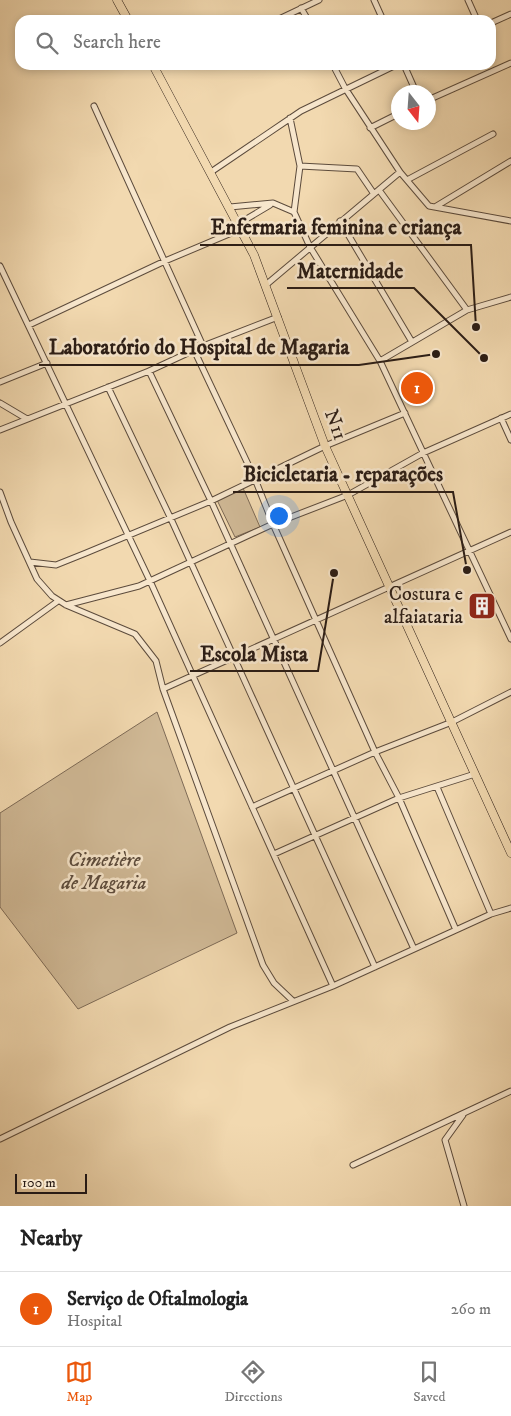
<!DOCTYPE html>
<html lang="en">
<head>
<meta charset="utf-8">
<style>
  body { margin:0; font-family:"IM FELL DW Pica",serif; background:#f2f2f2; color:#222 }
  .compass { position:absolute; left:391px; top:85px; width:45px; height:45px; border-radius:50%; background:#fff; box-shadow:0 2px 8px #0003; rotate:163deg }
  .scale { position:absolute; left:15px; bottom:12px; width:72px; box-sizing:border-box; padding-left:5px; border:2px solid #2a1c15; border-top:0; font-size:14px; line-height:18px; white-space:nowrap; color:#2a1c15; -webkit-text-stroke:4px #f7e6cc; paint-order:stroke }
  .you { position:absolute; left:278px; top:515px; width:18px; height:18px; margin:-12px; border:4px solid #fff; border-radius:50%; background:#1a73e8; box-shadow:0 0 0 8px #1a73e833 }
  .badge { display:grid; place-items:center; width:32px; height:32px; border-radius:50%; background:#ea580c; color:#fff; font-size:16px; font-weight:700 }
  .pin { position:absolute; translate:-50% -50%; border:2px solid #fff; box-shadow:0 1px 5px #0006 }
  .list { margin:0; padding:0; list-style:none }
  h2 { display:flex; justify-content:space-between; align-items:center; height:65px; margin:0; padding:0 20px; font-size:21px }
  h2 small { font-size:16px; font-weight:400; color:#767676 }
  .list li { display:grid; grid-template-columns:32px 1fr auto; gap:15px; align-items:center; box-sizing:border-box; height:75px; padding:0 20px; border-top:1px solid #e0e0e0 }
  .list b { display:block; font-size:19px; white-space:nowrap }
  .list p { margin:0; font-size:16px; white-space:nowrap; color:#767676 }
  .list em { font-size:16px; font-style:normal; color:#767676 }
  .icon { flex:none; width:28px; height:28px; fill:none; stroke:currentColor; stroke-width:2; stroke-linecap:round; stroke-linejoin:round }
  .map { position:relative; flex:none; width:511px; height:1206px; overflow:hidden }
  .search { position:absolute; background:#fff; box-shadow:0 2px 8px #0003; left:15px; right:15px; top:15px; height:55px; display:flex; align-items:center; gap:12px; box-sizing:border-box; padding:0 18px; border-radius:15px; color:#767676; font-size:19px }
  .sheet { height:140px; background:#fff }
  nav { display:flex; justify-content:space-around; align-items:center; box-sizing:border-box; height:70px; border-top:1px solid #e0e0e0; background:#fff; font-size:14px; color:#767676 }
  nav a { display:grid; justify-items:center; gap:2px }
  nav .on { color:#ea580c }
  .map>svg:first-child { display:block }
  .green { fill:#d0b996; stroke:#7d6a56 }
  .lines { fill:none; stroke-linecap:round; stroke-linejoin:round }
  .minor-casing { stroke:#5c4b3c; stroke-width:7 }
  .primary-casing { stroke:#2a1c15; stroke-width:9 }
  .minor { stroke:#f7e6cc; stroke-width:5 }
  .primary { stroke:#f2d9b0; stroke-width:8 }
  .labels { text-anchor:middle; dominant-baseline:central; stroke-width:5; stroke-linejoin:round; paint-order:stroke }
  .street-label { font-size:20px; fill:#2a1c15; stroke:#f7e6cc }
  .poi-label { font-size:20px; fill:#2a1c15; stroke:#f7e6cc; text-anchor:end }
  .park-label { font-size:20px; font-style:italic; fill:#5c4b3c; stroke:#f7e6cc }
  .leader { fill:none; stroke:#2a1c15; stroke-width:2 }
  .callout-dot { fill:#2a1c15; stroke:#f7e6cc; stroke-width:2 }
  .callout-label { font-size:21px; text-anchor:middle; font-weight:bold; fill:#2a1c15; stroke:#f7e6cc; stroke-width:5; stroke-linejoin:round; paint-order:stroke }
</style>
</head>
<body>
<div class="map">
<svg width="511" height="1206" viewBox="0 0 511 1206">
  <rect width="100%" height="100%" fill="#f2d9b0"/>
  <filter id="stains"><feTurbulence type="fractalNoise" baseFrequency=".004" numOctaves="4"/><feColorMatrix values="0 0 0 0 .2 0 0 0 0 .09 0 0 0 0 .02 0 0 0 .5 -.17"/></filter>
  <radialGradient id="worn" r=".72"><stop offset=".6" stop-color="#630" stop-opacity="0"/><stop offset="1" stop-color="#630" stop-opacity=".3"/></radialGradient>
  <path class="green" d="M243 488 260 527 235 537 217 500Z
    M157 712 237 933 78 1009 0 907V813Z"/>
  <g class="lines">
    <defs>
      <path id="minor" d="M374 0 383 20
        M468 0 477 20
        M301 8 308 20
        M277 20 319 0
        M491 23 511 14
        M404 65 416 92
        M428 100 511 63
        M94 106 203 346
        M290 118 300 166 357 169 374 194
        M370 128 398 114
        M211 172 301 111 396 65
        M400 172 429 206 511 221
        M407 180 493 134
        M379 190 467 310
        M230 207 273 203 294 212 310 247 380 361 511 639
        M435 207 511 161
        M294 212 300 166
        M340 221 412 342
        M238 224 270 205
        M0 266 150 581 333 986
        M267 284 400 172 345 88 333 65
        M29 325 165 261 241 229
        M194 350 255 479 273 524 375 752 399 798 456 930
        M380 361 467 310 511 297
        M149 371 211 501 414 949
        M0 382 47 363
        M108 387 171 519 375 967
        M0 403 27 419
        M501 418 511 440
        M0 430 149 371 203 346 278 317
        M0 492 11 522 37 579 52 596 66 605 135 634 156 661 163 689 263 965 274 983 293 1001
        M30 562 56 565 86 553 211 501 325 446 405 413
        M66 605 139 586 273 524 348 495 423 453 511 414
        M0 643 58 601
        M163 689 511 532
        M437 787 491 914
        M252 807 375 752 452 722 511 692
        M274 854 399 798 475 774
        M463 1115 445 1140 464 1206
        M0 1139 230 1027 333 986 491 914 511 908
        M353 1165 511 1091"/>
      <path id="primary" d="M117 0 128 20
        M153 65 254 255 325 446 511 853"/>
    </defs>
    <use href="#minor" class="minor-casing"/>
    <use href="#primary" class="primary-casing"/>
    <use href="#minor" class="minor"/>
    <use href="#primary" class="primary"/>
  </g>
  <defs>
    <symbol id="building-square" viewBox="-11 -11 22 22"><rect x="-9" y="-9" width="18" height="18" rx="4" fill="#8f2418" stroke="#f7e6cc"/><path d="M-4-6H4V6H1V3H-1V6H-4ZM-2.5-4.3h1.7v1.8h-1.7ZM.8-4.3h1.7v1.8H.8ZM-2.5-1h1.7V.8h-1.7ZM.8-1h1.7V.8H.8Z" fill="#fff"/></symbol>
  </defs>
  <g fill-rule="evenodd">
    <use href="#building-square" x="466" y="590" width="32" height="32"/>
  </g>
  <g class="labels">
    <g class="street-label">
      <text transform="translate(335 425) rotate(70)">N11</text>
    </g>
    <g class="poi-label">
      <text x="463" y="594">Costura e<tspan x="463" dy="23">alfaiataria</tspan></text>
    </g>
    <g class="park-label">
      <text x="104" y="860">Cimetière<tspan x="104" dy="23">de Magaria</tspan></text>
    </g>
  </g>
  <path class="leader" d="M476 327L471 245H200M484 358L414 288H287M436 354L359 365H39M467 570L453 492H233M334 573L318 671H190"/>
  <g class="callout-dot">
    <circle cx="476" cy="327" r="5"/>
    <circle cx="484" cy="358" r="5"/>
    <circle cx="436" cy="354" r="5"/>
    <circle cx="467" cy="570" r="5"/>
    <circle cx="334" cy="573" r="5"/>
  </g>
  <g class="callout-label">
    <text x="336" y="234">Enfermaria feminina e criança</text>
    <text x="350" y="278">Maternidade</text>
    <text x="199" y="354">Laboratório do Hospital de Magaria</text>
    <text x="343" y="481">Bicicletaria - reparações</text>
    <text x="254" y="661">Escola Mista</text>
  </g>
  <rect width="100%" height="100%" filter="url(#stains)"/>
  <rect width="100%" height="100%" fill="url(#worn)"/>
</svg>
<svg class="compass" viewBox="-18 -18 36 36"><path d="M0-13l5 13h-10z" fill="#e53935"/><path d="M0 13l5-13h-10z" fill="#767676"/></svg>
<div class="scale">100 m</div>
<div class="you"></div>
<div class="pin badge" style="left:417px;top:388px">1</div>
<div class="search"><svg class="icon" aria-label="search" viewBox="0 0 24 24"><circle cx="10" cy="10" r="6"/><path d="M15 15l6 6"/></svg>Search here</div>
</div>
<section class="sheet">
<h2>Nearby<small></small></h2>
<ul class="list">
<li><span class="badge">1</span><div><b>Serviço de Oftalmologia</b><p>Hospital</p></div><em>260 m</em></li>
</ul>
</section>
<nav>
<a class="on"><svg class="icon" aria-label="map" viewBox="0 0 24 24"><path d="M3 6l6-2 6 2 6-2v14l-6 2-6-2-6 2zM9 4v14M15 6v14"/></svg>Map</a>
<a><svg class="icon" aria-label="directions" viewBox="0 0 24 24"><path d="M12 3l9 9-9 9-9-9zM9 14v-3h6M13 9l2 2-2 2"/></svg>Directions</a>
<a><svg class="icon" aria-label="saved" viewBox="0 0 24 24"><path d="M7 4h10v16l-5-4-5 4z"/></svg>Saved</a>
</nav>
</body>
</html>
